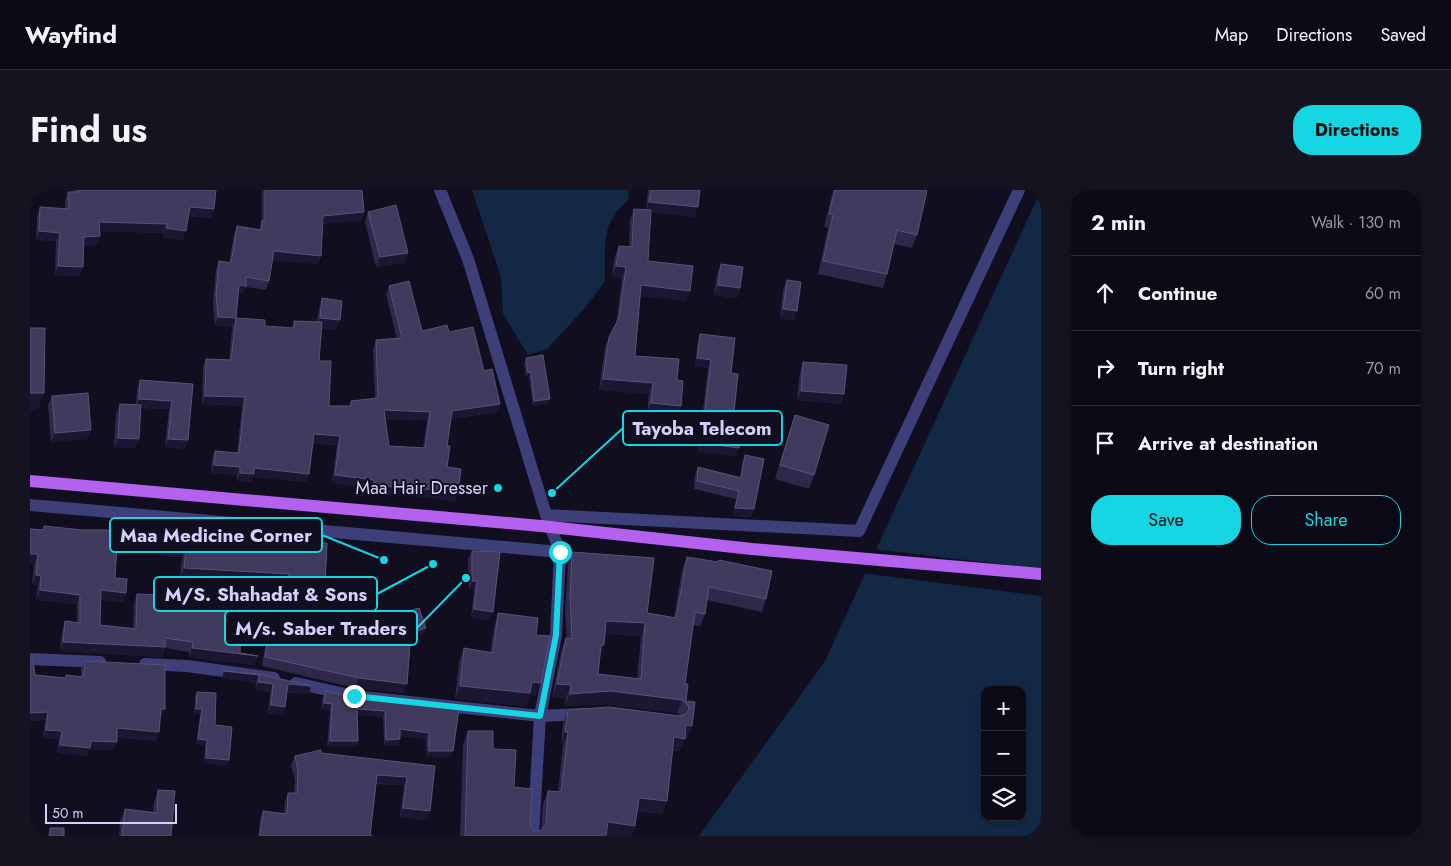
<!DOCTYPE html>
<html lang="en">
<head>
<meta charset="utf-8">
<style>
  body { margin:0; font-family:Jost,sans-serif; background:#151320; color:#f1f3f6 }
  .controls { position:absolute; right:15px; bottom:15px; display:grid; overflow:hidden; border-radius:10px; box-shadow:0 2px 8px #0003 }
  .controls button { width:45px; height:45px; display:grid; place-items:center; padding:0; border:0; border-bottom:1px solid #2c2b36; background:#0c0a17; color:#f1f3f6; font:25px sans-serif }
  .scale { position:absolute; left:15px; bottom:12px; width:132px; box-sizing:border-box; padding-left:5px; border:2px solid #d3d0fb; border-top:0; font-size:14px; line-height:18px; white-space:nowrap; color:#d3d0fb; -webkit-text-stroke:4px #100e1f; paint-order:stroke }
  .stop { position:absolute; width:15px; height:15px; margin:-11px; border:4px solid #15d6e2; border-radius:50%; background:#fff }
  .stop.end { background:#15d6e2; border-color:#fff; box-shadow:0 1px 5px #0008 }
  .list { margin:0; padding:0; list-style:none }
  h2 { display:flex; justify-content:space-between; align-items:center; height:65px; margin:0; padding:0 20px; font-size:21px }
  h2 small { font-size:16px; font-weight:400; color:#9a9aa1 }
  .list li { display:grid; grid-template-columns:32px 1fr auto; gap:15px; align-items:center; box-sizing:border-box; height:75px; padding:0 20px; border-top:1px solid #2c2b36 }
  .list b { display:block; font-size:19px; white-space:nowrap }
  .list em { font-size:16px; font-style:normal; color:#9a9aa1 }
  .actions { display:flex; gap:10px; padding:15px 20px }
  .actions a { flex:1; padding:11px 0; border:1px solid #15d6e2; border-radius:20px; text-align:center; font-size:18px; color:#15d6e2 }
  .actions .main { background:#15d6e2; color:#111 }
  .icon { flex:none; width:28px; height:28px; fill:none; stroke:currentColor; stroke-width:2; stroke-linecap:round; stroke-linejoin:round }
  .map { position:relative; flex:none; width:1011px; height:646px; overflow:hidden; border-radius:20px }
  header { display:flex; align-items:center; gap:30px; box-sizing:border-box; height:70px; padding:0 25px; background:#0c0a17; border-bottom:1px solid #2c2b36 }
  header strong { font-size:24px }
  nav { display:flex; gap:28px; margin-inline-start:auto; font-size:18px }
  .intro { display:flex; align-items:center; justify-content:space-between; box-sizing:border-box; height:120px; padding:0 30px }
  h1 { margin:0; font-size:35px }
  .button { padding:12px 22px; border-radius:20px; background:#15d6e2; color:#111; font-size:18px; font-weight:700 }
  main { display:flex; gap:30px; padding:0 30px }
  aside { flex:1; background:#0c0a17; border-radius:20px; box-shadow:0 2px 8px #0003 }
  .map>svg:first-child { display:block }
  .water { fill:#122844; fill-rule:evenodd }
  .pier { fill:#100e1f }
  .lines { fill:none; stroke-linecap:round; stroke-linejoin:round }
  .minor { stroke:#3e3e79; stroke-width:12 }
  .primary { stroke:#b561f0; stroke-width:12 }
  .wall { fill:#2e294b; fill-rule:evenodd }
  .shaded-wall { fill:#1b1632 }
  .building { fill:#403b5e; stroke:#575277; fill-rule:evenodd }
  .route { stroke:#15d6e2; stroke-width:6 }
  .poi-dot { fill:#15d6e2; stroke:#100e1f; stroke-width:2 }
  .labels { text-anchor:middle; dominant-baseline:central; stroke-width:4; stroke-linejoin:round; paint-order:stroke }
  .poi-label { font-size:18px; fill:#d3d0fb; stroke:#100e1f; text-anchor:end }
  .leader { fill:none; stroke:#15d6e2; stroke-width:2 }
  .callout-dot { fill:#15d6e2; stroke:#100e1f; stroke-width:2 }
  .callout { fill:#100e1f; stroke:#15d6e2; stroke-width:2 }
  .callout-label { font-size:19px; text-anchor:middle; font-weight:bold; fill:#d3d0fb }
</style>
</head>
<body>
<header>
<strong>Wayfind</strong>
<nav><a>Map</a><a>Directions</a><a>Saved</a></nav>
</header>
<div class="intro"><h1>Find us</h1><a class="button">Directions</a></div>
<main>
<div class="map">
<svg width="1011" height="646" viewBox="0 0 1011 646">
  <rect width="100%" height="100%" fill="#100e1f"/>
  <path class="water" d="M442 0H599L598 10 586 22 578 37 575 54V91L555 118 517 159 498 165 473 124 471 87Z
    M1011 0V646H669L795 471ZM955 500H992V627H955Z"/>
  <path class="pier" d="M843 359 1011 379V406L832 383Z"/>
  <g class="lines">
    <path class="minor" d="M410 0 438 69 516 325 530 362 526 445 510 526 503 646
      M0 315 530 362
      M516 325 829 341 989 0
      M0 469 70 472
      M115 474 157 476 244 488
      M266 493 324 506 510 526 553 524"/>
    <path class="primary" d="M0 291 511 336 722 359 1011 384"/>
  </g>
  <path class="wall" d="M43 0H186L184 19 181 28 158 26 153 50 133 47 134 43 69 41 70 46 66 55 53 56V77L49 86 25 85 26 51 6 50 7 26 10 17 35 19V11L38 2H44Z
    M232 0H332L334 22 331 30 293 34 288 74 243 70 239 91 236 100 216 97 213 104H208L206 128 235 136 262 138 264 131 287 132 289 118 292 108 306 140 291 138 289 171 299 216H319L321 211 345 208 343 159 346 150 367 149 356 104 359 96 392 141 419 142 454 181 467 222 421 229 417 256V277L428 303 425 311 362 303 361 305 341 303V299L302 293 307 255 283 253 279 284 276 292 223 287 221 292 207 291V285L181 283 182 269 185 261 207 263 212 216 172 214 173 177 176 169 199 170 202 137 185 135 183 113 186 80 189 71 199 72 204 45 207 36 229 40 232 32ZM355 229 397 230 393 258 359 256Z
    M618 0H670L664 27 621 22 618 71 656 111 610 106 605 166 647 190 651 216 647 227 617 224 619 204 569 200 575 157 579 147 586 134 592 88 582 86 585 66 589 56 599 57 600 30 604 19 616 20Z
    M803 0H894L887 45 882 58 864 54 857 84 853 98 788 84 798 38 794 37Z
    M338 22 378 63 374 73 346 77 335 32Z
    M691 74 710 98 707 108 684 105 687 84Z
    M757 90 764 131 750 128 753 100Z
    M670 144 701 183 706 266 668 261 678 178 665 176 668 152Z
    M496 168 518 214 503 216 499 187H496L494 173Z
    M773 172 814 204 811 214 767 210 770 182Z
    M110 190 163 194 158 250 155 259 135 257 139 219 111 218 105 258 84 257 86 224 90 214 106 215 107 199Z
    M22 206 61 240 57 249 21 252 18 215Z
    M765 225 784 285 779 299 745 289 760 239Z
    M715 265 724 319 721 327 703 326 706 309 664 299 665 285 668 277 710 287 712 273Z
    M158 327 182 336 204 342 295 395 310 445 374 503 325 498 232 476 237 444 211 441 210 463 228 466 224 475 159 467V462L135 458 132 467 30 461 32 441 35 431 47 433V414L6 410 8 395 2 394 4 374 0 373V339H13L14 336 85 388 96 403 93 412 71 410 70 435 103 438 104 413 107 404 130 405 134 396 253 411 255 393 150 388 152 367 131 366 132 346 136 337 155 338Z
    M442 361 460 430 441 428 444 399H439L438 369Z
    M542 362 617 423 644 427 652 380 657 367 736 409 732 422 677 410 675 424 670 436 663 435 655 494 656 511 665 512 662 536 657 549 655 548 650 561H643L637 611 632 624 607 621 605 636 602 646 576 645V646H430L433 554 438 541 463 559 484 597 503 640 508 641 511 640 513 614 518 601 528 602 533 555 531 554 533 533 538 520 651 526 647 523 576 514 535 516 536 508 522 507 531 461 536 448H537L535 420 538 375ZM575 444 611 446 607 489 568 484 570 468Z
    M375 422 396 438 394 443 380 448 374 427Z
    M468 423 506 445V506L500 505 496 516 425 509 429 472 434 458 460 463 464 437Z
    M0 467 5 485 35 488 36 485 51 487V479L55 471 132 527H130L126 551 87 547 84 560H59L57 566 27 563 29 549 13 548 15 530 0 531Z
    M229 484 279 504 257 502 253 525 238 523 240 502 225 500 226 493 192 488Z
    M295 501 325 508 429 519 421 567H397L396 549 370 546V549L368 556H354L353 527 327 525 328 551 326 557H297L300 520 291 519 293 507Z
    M167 502 185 535 199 570 197 575 174 573 175 555 166 554 170 524 164 523 165 507Z
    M291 563 405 576 397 630 370 627 374 595 346 594 340 646H343H228L230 630 233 621 254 624 255 611 258 603H264L265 590 261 575 265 566Z
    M128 600 141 646H89L90 631 95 619 123 622 124 612Z
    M20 638 34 646H17Z"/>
  <path class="shaded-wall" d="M619 12 668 17 664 27 616 21Z
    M160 17 184 19 181 28 156 26Z
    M334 22 331 30 290 34 293 26Z
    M69 32 137 34 134 43 66 41Z
    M136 38 156 41 153 50 133 47Z
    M9 41 30 43 26 51 6 50Z
    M70 46 66 55 50 56 54 47Z
    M244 61 291 66 288 74 241 70Z
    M378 63 374 73 346 77 350 67Z
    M28 76 53 77 49 86 25 85Z
    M586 76 596 77 592 88 582 86Z
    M209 95 216 96 213 104H205Z
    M611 95 660 101 656 111 607 106Z
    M688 95 710 98 707 108 684 105Z
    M753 119 767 121 764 131 750 128Z
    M188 127 206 128 202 137 185 135Z
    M290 128 310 130 306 140 286 138Z
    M667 168 681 170 678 178 665 176Z
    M501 182 499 187H496L498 183Z
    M573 189 623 193 619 204 569 200Z
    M771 201 814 204 811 214 767 210Z
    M0 203H14L8 220H0Z
    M175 206 215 207 212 216 172 214Z
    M109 209 142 211 139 219 106 218Z
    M520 209 518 214 503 216 504 211Z
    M621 213 651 216 647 227 617 224Z
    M470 214 467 222 419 229 422 221Z
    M354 220 400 222 397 230 351 228Z
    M61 240 57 249 21 252 25 243Z
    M284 244 310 246 307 255 281 252Z
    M88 248 109 249 105 258 84 257Z
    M138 249 158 250 155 259 135 257Z
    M671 253 709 258 706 266 668 261Z
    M184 275 210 277 207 285 181 283Z
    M224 278 279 284 276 292 223 287 221 292 207 291 210 283Z
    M305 285 344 290 341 299 302 293Z
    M344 295H364L428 303 425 311 362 303 361 305 341 303Z
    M705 318 724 319 721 327 703 326Z
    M134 356 156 358 152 367 131 366Z
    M0 364H8L4 374 0 373Z
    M154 378 259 384 255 393 150 388Z
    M6 385 11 386 8 395 2 394Z
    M442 391H447L444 399H439Z
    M10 400 50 405 47 414 6 410Z
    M71 400 96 403 93 412 67 410Z
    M444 419 463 422 460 430 441 428Z
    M211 431 240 435 237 444 208 440Z
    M576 431 615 433 611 446 571 444Z
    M396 438 394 443 380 448 382 443Z
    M33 452 135 457 132 467 30 461Z
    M571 455H574L570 468Z
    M162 458 228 466 224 475 159 467Z
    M194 481 229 485 226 493 192 488Z
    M329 488 377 494 374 503 325 498Z
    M228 492 243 494 240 502 225 500Z
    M502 492 511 493 506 506 500 505 496 516 425 509 430 496Z
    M258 494 281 496 279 504 256 501Z
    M527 494 541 495 536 508 522 507Z
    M581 501 652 510 647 523 576 514 535 516 540 504Z
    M294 513 302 514 300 520 291 519Z
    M241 515 255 517 253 525 238 523Z
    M131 519H135L132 527H128Z
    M166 519H172L170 524 164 523Z
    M327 519 355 521 353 527 325 525Z
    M18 522 15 530 0 531V523Z
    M656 535 662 536 657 549 651 548Z
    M87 538 129 542 126 551 84 546Z
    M370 539 399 543 396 549 368 545Z
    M16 540 32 541 29 549 13 548Z
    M535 542H538L533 555 531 554Z
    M644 547 655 549 650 561 639 560Z
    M168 549 177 550 175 555 166 554Z
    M370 549 368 556H354L356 550Z
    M61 551 87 552 84 560H59L57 566 27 563 30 555Z
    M300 551H328L326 557H297Z
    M399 561H423L421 567H397Z
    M176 568 199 570 197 575 174 573Z
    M347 585 377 587 374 595 343 593Z
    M609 608 637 611 632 624 604 620Z
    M373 618 400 621 397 630 370 627Z
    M578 632 605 636 602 646H581L573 645Z"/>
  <path class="building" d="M48 0H186L184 19 160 17 156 41 136 38 137 34 69 32 70 46 54 47 53 77 28 76 30 43 9 41 10 17 39 19 38 2H48Z
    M235 0H332L334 22 293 26 291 66 244 61 239 91 216 87V96L209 95 206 128 188 127 186 104 189 71 201 73 207 36 231 40 232 30 235 31Z
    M621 0H670L668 17 619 12Z
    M805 0H894L897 1 887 45 867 40 857 84 793 71 803 25 799 24Z
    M366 15 378 63 350 67 338 22Z
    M604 19 621 20 618 71 663 76 660 101 611 95 605 166 649 169 647 190 653 191 651 216 621 213 623 193 573 189 579 147 589 128 596 77 586 76 589 56 602 57Z
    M691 74 713 77 710 98 688 95Z
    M757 90 771 92 767 121 753 119Z
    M379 91 392 141 417 135 419 142 443 137 454 181 462 179 470 214 422 221 417 256H420L417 277 431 279 428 303 364 295V297L344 295V290L305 285 310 246 284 244 279 284 224 278V284L210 283V277L184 275 185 261 209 263 215 207 175 206 176 169 201 170 206 128 235 130V136L264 138V131L292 132 289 171H301L299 216H321V211L348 208 346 150 372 148 359 96ZM354 220 400 222 395 258 359 256Z
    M292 108 312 111 310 130 290 128Z
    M0 138H15L14 203H0Z
    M670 144 705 148 701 183 708 184 704 222 713 223 709 258 671 253 681 170 667 168Z
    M513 165 520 209 504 211 501 182 498 183 496 168Z
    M773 172 817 175 814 204 771 201Z
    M110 190 163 194 158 250 138 249 142 211 109 209Z
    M58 203 61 240 25 243 22 206Z
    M90 214 111 215 109 249 88 248Z
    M765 225 799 235 784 285 750 275Z
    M715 265 734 269 724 319 705 318 709 301 667 291 668 277 711 288Z
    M158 327 182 330V336L204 339V342L217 344 216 349 297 353 295 395 315 398 310 445 380 454 377 494 329 488 235 467 240 435 211 431 210 463 228 466 162 458 163 452 135 448V457L33 452 35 431 50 433V405L10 400 11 386 6 385 8 364H0V339L14 340V336L52 340H88L85 388 97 389 96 403 71 400 70 435 106 439 107 404 134 405V396L255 411 259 384 154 378 156 358 134 356 136 337 157 338Z
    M442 361 470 362 463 422 444 419 447 391H442Z
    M542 362 624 368 617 423 646 428 657 367 688 372 689 370 742 381 736 409 679 397 675 424 665 422 655 494H658L656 511 665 512 662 536 656 535 655 549 644 547 637 611 609 608 605 636 578 632 576 646H435L438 541H463V559L486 560 484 597 502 599 500 633 503 640 508 641 512 640 516 634 518 601 531 602 538 542H535L538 520 579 517 650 526 654 525 659 520 658 515 652 510 581 501 540 504 541 495 527 494 536 448 542 449 540 407ZM576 431 615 433 611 489 568 484 571 455H574Z
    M389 418 396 438 382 443 375 422Z
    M468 423 508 428 506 445 520 446 511 493 502 492 500 503 430 496 434 458 463 463Z
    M0 467 3 469 5 485 36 488V485L53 487 55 471 135 475V519H131L129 542 87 538V552L61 551 60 558 30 555 32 541 16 540 18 522 0 523Z
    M194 481 229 484 281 496 258 494 255 517 241 515 243 494 228 492 229 485Z
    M295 501 325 508 429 519 423 561H399V543L370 539V549L356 550 355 521 327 519 328 551H300L302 514 294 513Z
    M167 502 186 503 185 535 202 537 199 570 176 568 177 550 168 549 172 519H166Z
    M291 560V563L405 576 400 621 373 618 377 587 347 585 340 646H343H230L233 621 257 624 258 603H267L268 581 265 566Z
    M128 600 145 601 141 646H92L95 619 127 623Z
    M20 638H34V646H20Z"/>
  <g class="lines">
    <path class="route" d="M324 506 510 526 526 445 530 362"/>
  </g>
  <circle class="poi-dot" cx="468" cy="298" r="5"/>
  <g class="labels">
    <g class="poi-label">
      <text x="458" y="298">Maa Hair Dresser</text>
    </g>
  </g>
  <path class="leader" d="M522 303L593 238M354 370L292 345M403 374L347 404M436 388L387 438"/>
  <g class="callout-dot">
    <circle cx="522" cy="303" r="5"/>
    <circle cx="354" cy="370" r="5"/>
    <circle cx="403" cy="374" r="5"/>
    <circle cx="436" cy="388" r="5"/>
  </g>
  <g class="callout">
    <rect x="593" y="221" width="159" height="34" rx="5"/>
    <rect x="80" y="328" width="212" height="34" rx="5"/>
    <rect x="124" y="387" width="223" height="34" rx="5"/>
    <rect x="195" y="421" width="192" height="34" rx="5"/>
  </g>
  <g class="callout-label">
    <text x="672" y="245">Tayoba Telecom</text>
    <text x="186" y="352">Maa Medicine Corner</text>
    <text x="236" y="411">M/S. Shahadat &amp; Sons</text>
    <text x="291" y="445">M/s. Saber Traders</text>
  </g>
</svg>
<div class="controls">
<button>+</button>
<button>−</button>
<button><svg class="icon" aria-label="layers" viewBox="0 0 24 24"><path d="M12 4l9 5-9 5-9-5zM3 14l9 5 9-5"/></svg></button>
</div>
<div class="scale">50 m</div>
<div class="stop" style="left:530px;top:362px"></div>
<div class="stop end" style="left:324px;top:506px"></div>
</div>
<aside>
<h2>2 min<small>Walk · 130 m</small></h2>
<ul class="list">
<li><svg class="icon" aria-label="ahead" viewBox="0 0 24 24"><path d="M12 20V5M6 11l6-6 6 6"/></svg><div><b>Continue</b></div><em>60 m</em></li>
<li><svg class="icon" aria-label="right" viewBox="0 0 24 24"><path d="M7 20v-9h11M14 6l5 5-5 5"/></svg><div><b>Turn right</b></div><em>70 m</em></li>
<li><svg class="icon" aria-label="arrive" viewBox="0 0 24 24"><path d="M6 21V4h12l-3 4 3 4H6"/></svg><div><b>Arrive at destination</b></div></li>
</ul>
<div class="actions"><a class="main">Save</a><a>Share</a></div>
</aside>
</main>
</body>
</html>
